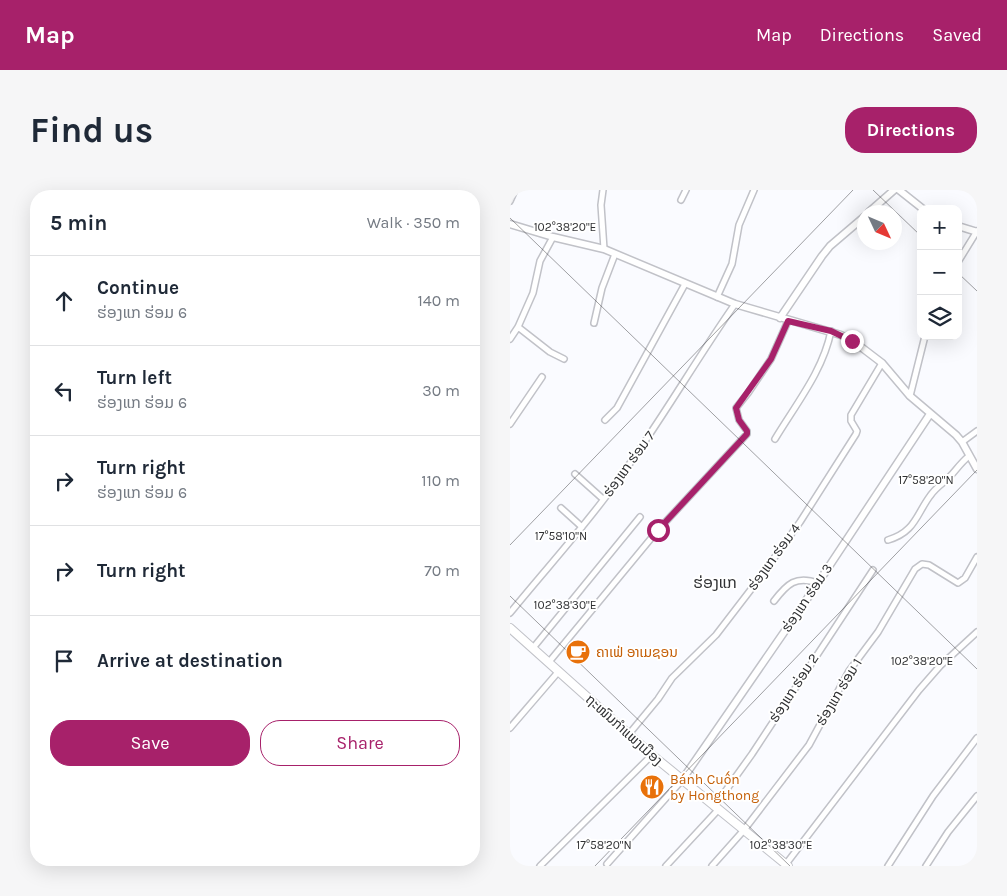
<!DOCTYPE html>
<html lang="en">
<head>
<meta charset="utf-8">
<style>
  body { margin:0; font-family:Karla,"Noto Sans Lao",sans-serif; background:#f6f6f7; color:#1f2937 }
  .controls { position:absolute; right:15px; top:15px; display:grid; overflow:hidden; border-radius:10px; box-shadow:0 5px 20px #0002 }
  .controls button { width:45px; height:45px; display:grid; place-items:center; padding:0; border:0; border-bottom:1px solid #e0e1e3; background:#fff; color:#1f2937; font:25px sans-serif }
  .compass { position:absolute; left:347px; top:15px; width:45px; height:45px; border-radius:50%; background:#fff; box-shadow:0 5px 20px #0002; rotate:134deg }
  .stop { position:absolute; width:15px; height:15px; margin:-11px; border:4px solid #a7216a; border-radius:50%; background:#fff }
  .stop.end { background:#a7216a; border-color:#fff; box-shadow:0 1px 5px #0008 }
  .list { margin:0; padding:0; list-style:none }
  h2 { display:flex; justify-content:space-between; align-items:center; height:65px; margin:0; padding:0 20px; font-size:21px }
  h2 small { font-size:16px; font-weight:400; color:#747a83 }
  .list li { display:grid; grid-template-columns:32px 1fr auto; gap:15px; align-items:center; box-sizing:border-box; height:90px; padding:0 20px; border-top:1px solid #e0e1e3 }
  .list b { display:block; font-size:19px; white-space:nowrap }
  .list p { margin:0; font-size:16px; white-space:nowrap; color:#747a83 }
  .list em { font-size:16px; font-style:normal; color:#747a83 }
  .actions { display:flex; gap:10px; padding:15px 20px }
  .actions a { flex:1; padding:11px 0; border:1px solid #a7216a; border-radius:20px; text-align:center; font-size:18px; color:#a7216a }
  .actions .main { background:#a7216a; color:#fff }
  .icon { flex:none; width:28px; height:28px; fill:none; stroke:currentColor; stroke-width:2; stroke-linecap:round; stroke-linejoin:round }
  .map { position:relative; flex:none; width:467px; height:676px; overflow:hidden; border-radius:20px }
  header { display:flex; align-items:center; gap:30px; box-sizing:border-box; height:70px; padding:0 25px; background:#a7216a; color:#fff }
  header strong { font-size:24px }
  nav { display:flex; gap:28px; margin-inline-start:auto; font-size:18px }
  .intro { display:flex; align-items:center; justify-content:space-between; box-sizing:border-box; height:120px; padding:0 30px }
  h1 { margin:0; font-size:35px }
  .button { padding:12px 22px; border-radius:20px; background:#a7216a; color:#fff; font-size:18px; font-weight:700 }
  main { display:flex; gap:30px; padding:0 30px }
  aside { flex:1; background:#fff; border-radius:20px; box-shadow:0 5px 20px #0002 }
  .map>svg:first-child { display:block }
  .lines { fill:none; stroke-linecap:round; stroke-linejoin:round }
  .minor-casing { stroke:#c1c2c8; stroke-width:8 }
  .tertiary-casing { stroke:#c1c2c8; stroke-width:9 }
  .primary-casing { stroke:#c1c2c8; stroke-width:10 }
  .minor { stroke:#fff; stroke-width:5 }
  .tertiary { stroke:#fff; stroke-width:6 }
  .primary { stroke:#fff; stroke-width:8 }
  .route { stroke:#a7216a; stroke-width:6 }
  .ticks { fill:none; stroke:#303133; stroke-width:1; stroke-opacity:0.45 }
  .labels { text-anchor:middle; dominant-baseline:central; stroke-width:4; stroke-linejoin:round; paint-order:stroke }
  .street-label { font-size:14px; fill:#303133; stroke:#fff }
  .food-label { font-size:14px; fill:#c56008; stroke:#fff; text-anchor:start }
  .quarter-label { font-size:16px; fill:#303133; stroke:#fff }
  .ticks-label { font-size:12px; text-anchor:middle; fill:#303133; stroke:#fff; stroke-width:4; stroke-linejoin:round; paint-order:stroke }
</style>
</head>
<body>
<header>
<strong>Map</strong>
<nav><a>Map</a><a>Directions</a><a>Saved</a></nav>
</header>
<div class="intro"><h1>Find us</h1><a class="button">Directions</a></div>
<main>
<aside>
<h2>5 min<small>Walk · 350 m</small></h2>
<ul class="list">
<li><svg class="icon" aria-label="ahead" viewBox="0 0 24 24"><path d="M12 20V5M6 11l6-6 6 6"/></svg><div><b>Continue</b><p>ຮ່ອງແກ ຮ່ອມ 6</p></div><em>140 m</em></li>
<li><svg class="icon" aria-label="left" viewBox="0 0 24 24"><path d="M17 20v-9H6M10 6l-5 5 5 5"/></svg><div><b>Turn left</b><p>ຮ່ອງແກ ຮ່ອມ 6</p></div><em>30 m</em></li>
<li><svg class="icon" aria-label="right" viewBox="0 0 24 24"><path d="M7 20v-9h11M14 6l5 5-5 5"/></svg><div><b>Turn right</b><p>ຮ່ອງແກ ຮ່ອມ 6</p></div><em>110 m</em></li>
<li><svg class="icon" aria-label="right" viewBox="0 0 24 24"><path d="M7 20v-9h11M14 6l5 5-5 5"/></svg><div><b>Turn right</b></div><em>70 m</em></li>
<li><svg class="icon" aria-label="arrive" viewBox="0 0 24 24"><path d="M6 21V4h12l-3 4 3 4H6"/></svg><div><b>Arrive at destination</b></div></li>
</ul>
<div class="actions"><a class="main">Save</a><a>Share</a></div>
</aside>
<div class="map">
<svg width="467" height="676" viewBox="0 0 467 676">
  <rect width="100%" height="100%" fill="#fafbff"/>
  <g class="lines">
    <defs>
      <path id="minor" d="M93 0 91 15 94 59
        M171 10 176 0
        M0 11 5 0
        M448 72 467 41
        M207 107 222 74 229 35 244 0
        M84 133 92 98 105 64
        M8 137 40 162 54 169
        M0 149 8 137 23 103 30 71 43 47
        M400 206 415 146
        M95 230 107 218 175 94
        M0 234 32 187
        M265 249C286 214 313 181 321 141
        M452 252 467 241
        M65 284 93 309
        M51 318 72 337
        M378 350C405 342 406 325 420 306 424 300 429 296 434 292 444 284 448 275 459 266
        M264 411C277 394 286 385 308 393
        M0 423C34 381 71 341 103 297 147 238 183 174 225 114
        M23 458 130 327
        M39 472 148 340 237 244V241L229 230 226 218 238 203 261 169 278 131
        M0 538 49 481
        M119 544 148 509 162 488 206 445 249 389 290 332 346 244 347 241 341 231V225L372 173
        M204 617 242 564 363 380
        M97 674 172 590
        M276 674 409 500 430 476 467 442
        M30 676 142 565
        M156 676 208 620
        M202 676 234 640 299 555 339 481 368 442 405 379 412 374 419 375 448 393 455 388 467 367
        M378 676 423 606 467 548
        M416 676 438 642 467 606"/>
      <path id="tertiary" d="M389 0 413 19
        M359 22 384 0
        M0 34 43 47 94 59 225 114 331 145 351 157 372 173 400 206 446 245 452 252 467 279
        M448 36 467 42
        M270 128 312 66 320 56 354 27
        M172 590 308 393 420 224"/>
      <path id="primary" d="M0 438 142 565 278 676"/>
    </defs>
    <use href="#minor" class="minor-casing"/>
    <use href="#tertiary" class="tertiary-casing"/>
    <use href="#primary" class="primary-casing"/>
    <use href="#minor" class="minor"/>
    <use href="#tertiary" class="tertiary"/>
    <use href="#primary" class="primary"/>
  </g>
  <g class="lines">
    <path class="route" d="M148 340 237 244V241L229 230 226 218 261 169 278 131 321 141 342 151"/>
  </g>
  <path class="ticks" d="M363 0 411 46M0 28 467 479M448 83 467 101M0 355 343 0M0 406 280 676M85 676 467 280"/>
  <defs>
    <symbol id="cafe-disc" viewBox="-11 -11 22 22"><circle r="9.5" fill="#e8710a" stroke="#fff"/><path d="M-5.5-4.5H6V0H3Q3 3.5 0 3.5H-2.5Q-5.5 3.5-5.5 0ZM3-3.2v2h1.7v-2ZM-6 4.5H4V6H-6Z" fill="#fff"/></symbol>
    <symbol id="restaurant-disc" viewBox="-11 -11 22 22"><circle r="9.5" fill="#e8710a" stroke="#fff"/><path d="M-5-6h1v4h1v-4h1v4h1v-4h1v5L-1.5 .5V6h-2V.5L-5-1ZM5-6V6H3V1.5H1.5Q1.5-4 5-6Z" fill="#fff"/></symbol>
  </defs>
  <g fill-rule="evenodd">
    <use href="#cafe-disc" x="54" y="448" width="28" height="28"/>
    <use href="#restaurant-disc" x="128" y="583" width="28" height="28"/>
  </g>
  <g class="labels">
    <g class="street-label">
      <text transform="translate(119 274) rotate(-54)">ຮ່ອງແກ ຮ່ອມ 7</text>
      <text transform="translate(264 367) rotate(-54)">ຮ່ອງແກ ຮ່ອມ 4</text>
      <text transform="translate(297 408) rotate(-56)">ຮ່ອງແກ ຮ່ອມ 3</text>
      <text transform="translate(284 498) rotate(-57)">ຮ່ອງແກ ຮ່ອມ 2</text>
      <text transform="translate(329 502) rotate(-59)">ຮ່ອງແກ ຮ່ອມ 1</text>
      <text transform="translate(114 540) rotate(42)">ຖະໜົນກຳແພງເມືອງ</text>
    </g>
    <g class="food-label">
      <text x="86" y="462">ຄາເຟ່ ອາເມຊອນ</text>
      <text x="160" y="589">Bánh Cuốn<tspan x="160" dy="16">by Hongthong</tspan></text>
    </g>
    <g class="quarter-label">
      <text x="205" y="392">ຮ່ອງແກ</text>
    </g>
  </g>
  <g class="ticks-label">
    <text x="55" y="41">102°38'20"E</text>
    <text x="416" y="294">17°58'20"N</text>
    <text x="51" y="350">17°58'10"N</text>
    <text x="55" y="419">102°38'30"E</text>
    <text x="412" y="475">102°38'20"E</text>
    <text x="94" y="659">17°58'20"N</text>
    <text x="271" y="659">102°38'30"E</text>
  </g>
</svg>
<div class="controls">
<button>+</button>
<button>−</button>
<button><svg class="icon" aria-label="layers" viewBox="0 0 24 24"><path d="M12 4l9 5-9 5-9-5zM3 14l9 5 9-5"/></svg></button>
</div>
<svg class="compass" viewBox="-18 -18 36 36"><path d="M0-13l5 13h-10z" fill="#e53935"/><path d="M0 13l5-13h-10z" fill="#747a83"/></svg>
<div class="stop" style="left:148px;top:340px"></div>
<div class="stop end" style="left:342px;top:151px"></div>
</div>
</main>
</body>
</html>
